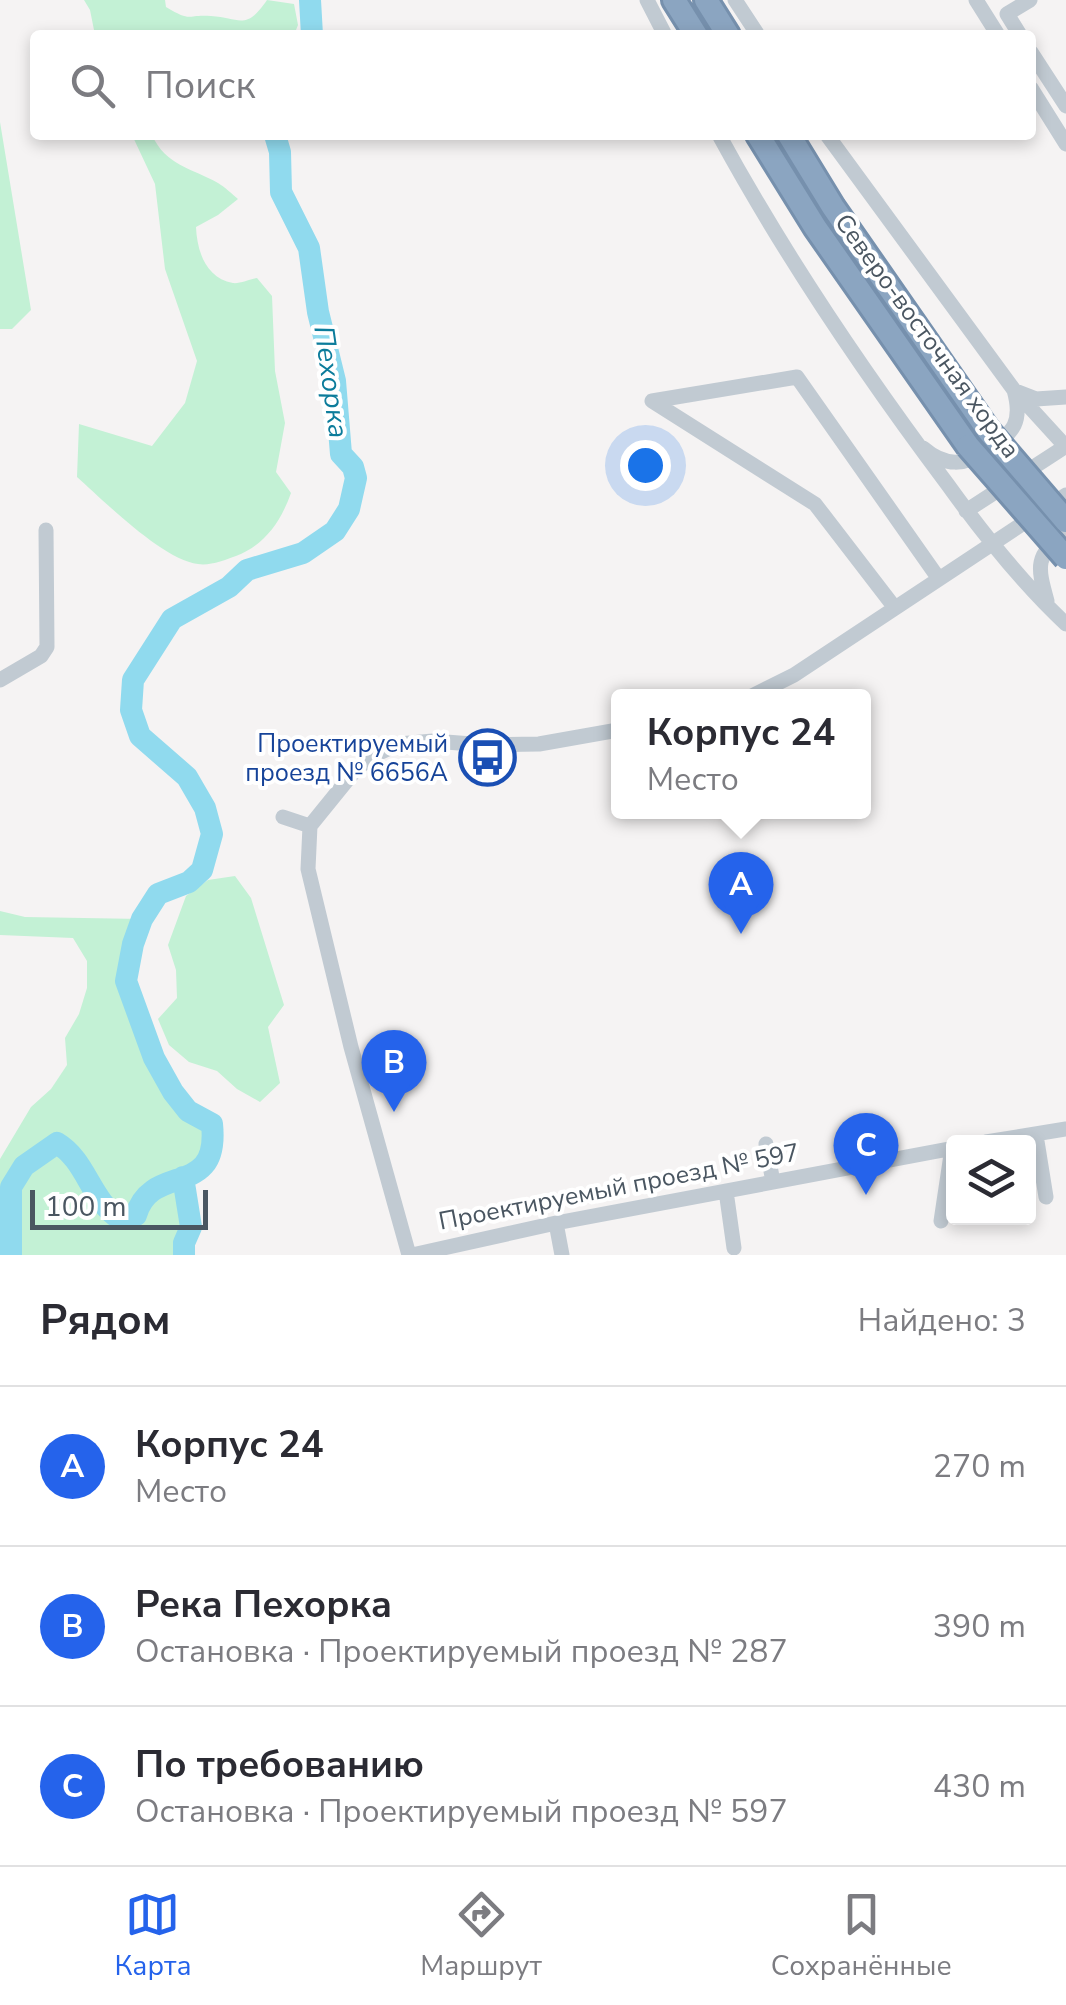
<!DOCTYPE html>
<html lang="ru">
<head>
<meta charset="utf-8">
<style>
  body { margin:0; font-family:"Nunito Sans",sans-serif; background:#f2f2f3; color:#2b2b33 }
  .controls { position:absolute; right:30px; bottom:30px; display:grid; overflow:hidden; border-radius:10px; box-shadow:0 5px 15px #0003 }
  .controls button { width:90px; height:90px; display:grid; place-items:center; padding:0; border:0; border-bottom:2px solid #e1e1e2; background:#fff; color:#2b2b33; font:50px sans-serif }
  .scale { position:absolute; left:30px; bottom:25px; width:178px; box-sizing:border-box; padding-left:10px; border:5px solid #4a5661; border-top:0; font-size:28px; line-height:35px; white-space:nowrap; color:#4a5661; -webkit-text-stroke:8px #fff; paint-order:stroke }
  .you { position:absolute; left:645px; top:465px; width:35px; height:35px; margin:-25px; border:8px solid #fff; border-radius:50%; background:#1a73e8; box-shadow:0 0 0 15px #1a73e833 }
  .badge { display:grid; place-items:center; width:65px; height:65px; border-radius:50%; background:#2563eb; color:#fff; font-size:32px; font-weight:700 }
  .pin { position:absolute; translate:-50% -82px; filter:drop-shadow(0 2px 5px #0008) }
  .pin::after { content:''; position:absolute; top:52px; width:35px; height:30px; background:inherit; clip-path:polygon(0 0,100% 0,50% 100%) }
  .popup { position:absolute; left:611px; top:689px; width:260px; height:130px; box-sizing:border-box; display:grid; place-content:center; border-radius:10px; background:#fff; filter:drop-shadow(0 2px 8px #0005); font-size:32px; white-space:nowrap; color:#7c7c81 }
  .popup b { font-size:38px; color:#2b2b33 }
  .popup::after { content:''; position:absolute; left:50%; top:100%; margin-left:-20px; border:20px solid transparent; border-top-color:#fff }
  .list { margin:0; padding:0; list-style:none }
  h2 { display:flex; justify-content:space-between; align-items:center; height:130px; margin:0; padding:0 40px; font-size:42px }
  h2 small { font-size:32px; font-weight:400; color:#7c7c81 }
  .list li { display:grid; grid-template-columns:65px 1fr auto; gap:30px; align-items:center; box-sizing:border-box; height:160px; padding:0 40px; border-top:2px solid #e1e1e2 }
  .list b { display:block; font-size:38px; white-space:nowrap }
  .list p { margin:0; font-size:32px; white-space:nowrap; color:#7c7c81 }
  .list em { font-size:32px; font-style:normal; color:#7c7c81 }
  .icon { flex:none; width:55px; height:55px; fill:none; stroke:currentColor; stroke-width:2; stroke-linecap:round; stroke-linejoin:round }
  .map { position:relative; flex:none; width:1066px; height:1255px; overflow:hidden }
  .search { position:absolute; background:#fff; box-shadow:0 5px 15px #0003; left:30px; right:30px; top:30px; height:110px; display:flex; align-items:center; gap:25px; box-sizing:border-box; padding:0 35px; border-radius:10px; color:#7c7c81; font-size:38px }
  .sheet { height:610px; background:#fff }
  nav { display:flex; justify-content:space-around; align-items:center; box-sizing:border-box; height:140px; border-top:2px solid #e1e1e2; background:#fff; font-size:28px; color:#7c7c81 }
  nav a { display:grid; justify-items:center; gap:5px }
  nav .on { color:#2563eb }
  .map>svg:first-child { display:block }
  .green { fill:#c3f1d5 }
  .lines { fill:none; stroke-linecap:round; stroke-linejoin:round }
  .river { stroke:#90daee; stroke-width:22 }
  .highway-casing { stroke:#7690ad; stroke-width:28 }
  .minor { stroke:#c1cad2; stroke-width:15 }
  .highway { stroke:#8ba5c1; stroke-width:22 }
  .highway-bridge-casing { stroke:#7690ad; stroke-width:28; stroke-linecap:butt }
  .highway-bridge { stroke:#8ba5c1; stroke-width:22 }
  .labels { text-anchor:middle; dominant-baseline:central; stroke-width:8; stroke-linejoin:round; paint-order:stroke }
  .street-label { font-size:25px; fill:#4a5661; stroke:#fff }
  .transit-label { font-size:25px; fill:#164399; stroke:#fff; text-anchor:end }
  .water-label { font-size:28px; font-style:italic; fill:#0c7c9b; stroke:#fff }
</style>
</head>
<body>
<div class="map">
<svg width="1066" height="1255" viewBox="0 0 1066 1255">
  <rect width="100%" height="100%" fill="#f5f3f3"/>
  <path class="green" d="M84 0H165L166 7C193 23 185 14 211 16 240 18 246 31 267 0L294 4 298 25 294 35H95L90 10Z
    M0 122 31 310 12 329H0Z
    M132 135H152C166 166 192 168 218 183 225 187 232 194 238 199L218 215 196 227C197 250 205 278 233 283 239 284 250 279 257 278L272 296 275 371 285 423 276 472 291 493C281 521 265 545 236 556 225 560 210 566 198 564 163 560 104 501 77 477L79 424 152 446 185 403 197 361 165 269 155 184Z
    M235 876 251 898 284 1005 268 1027 280 1083 260 1102 237 1089 217 1071 189 1062 169 1045 158 1019 177 998 176 970 168 945 186 896 208 880Z
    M0 911 25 917 142 919C136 937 125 960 126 980 128 1003 168 1090 185 1108 193 1115 203 1119 212 1124 215 1152 210 1168 183 1178L191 1227 184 1243V1255H0V1159L31 1107 51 1089 67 1065 65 1038 79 1014 87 988V961L73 938 0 935Z"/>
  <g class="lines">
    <path class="river" d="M310 0 312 35
      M183 1177 191 1227 184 1243V1255
      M11 1255V1187L24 1166 57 1143C87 1161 90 1200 120 1219L136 1215C152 1161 220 1200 212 1124L188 1111 173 1092 154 1058 126 981 133 944 142 919 158 894 189 882 202 870 212 834 205 808 187 777 140 736 131 710 133 680 172 619 229 587 247 570 303 553 335 531 349 509 356 478 353 467 341 454 335 381 318 312 309 248 281 192 280 152 275 135"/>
    <defs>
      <path id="highway" d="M674 0 696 35
        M706 0 728 35
        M758 135 815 227 968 446
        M789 135 833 207 988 430"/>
    </defs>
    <use href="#highway" class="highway-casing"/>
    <path class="minor" d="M647 0 665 35
      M735 0 758 35
      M976 0 998 35
      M1020 35 1007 14 1030 0
      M1031 52 1066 106
      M1031 88 1066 144
      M719 135C786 258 864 373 948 485 984 535 1021 582 1066 624
      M827 135 1014 390 1066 447
      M1018 392 1036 399 1066 397
      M923 448C945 467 965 466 988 450 1014 432 1023 422 1014 390
      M966 511 1066 446
      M1047 601C1037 565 1035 556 1066 532
      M895 608 815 504 652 401 797 377 939 579
      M0 680 41 656 47 647 46 530
      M752 696 794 675 1066 495
      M283 817 310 826
      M1036 1135 1046 1197
      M986 1142 1066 1129
      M766 1144 773 1182
      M726 1191 734 1248
      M941 1221 952 1148
      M556 1223 562 1255
      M409 1255 351 1047 308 869 310 826 357 768 377 754 399 744 433 741 485 745 539 744 618 730
      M412 1255 556 1223 954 1148"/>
    <use href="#highway" class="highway"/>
    <defs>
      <path id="highway-bridge" d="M988 430 1066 521
        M968 446 1066 558"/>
    </defs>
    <use href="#highway-bridge" class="highway-bridge-casing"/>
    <use href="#highway-bridge" class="highway-bridge"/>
  </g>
  <defs>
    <symbol id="bus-ring" viewBox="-11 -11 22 22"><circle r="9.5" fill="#fff" stroke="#1a4fb4" stroke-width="1.5"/><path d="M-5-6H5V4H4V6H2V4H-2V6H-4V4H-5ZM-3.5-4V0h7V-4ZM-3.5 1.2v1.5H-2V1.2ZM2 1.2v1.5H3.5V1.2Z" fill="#1a4fb4"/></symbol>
  </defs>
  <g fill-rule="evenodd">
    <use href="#bus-ring" x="456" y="726" width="63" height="63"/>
  </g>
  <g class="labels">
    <g class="street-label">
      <text transform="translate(927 336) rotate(54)">Северо-восточная хорда</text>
      <text transform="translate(619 1187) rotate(-11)">Проектируемый проезд № 597</text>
    </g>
    <g class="transit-label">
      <text x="448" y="744">Проектируемый<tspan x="448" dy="29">проезд № 6656А</tspan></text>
    </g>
    <g class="water-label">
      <text transform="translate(331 382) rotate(82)">Пехорка</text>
    </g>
  </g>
</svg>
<div class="controls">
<button><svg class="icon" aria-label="layers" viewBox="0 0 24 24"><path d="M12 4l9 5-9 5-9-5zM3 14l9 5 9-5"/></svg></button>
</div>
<div class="scale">100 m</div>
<div class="you"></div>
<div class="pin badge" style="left:741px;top:934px">A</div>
<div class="popup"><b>Корпус 24</b>Место</div>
<div class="pin badge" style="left:394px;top:1112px">B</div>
<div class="pin badge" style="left:866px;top:1195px">C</div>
<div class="search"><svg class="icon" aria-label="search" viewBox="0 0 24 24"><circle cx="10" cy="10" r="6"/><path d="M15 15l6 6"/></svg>Поиск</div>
</div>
<section class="sheet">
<h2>Рядом<small>Найдено: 3</small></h2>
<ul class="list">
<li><span class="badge">A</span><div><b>Корпус 24</b><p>Место</p></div><em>270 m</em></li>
<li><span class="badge">B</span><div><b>Река Пехорка</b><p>Остановка · Проектируемый проезд № 287</p></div><em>390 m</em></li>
<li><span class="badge">C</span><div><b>По требованию</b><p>Остановка · Проектируемый проезд № 597</p></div><em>430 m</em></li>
</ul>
</section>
<nav>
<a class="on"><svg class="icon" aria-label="map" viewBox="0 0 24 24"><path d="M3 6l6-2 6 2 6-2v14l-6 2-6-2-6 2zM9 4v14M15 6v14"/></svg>Карта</a>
<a><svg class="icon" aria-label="directions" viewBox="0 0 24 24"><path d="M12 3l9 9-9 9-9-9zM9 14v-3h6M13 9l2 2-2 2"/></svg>Маршрут</a>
<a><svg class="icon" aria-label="saved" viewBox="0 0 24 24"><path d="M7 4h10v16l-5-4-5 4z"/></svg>Сохранённые</a>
</nav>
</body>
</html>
